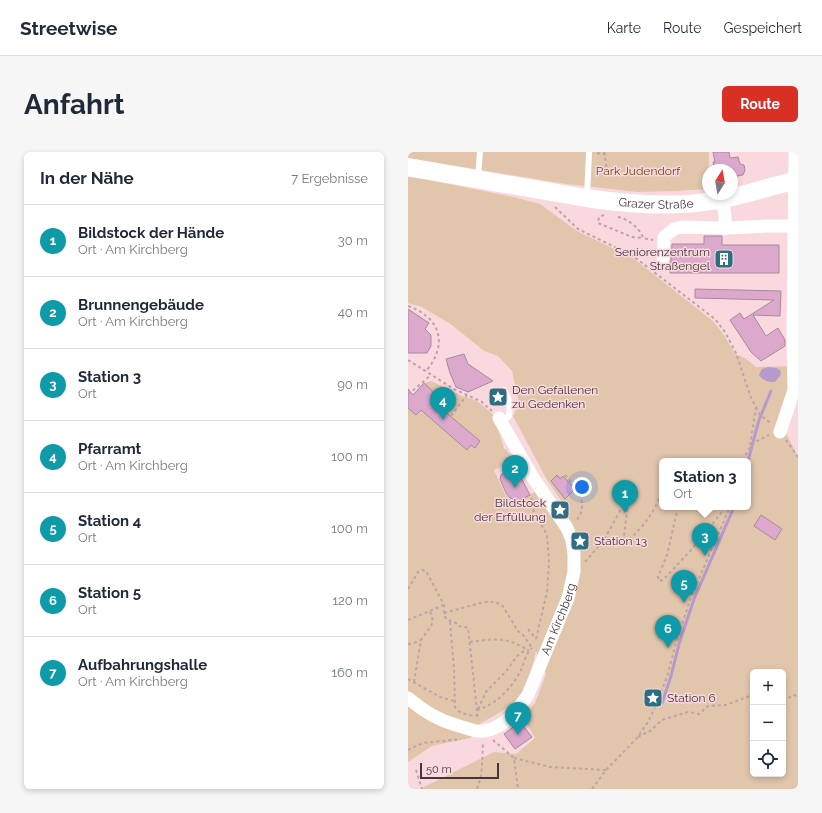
<!DOCTYPE html>
<html lang="de">
<head>
<meta charset="utf-8">
<style>
  body { margin:0; font-family:Raleway,sans-serif; background:#f6f6f7; color:#1f2937 }
  .controls { position:absolute; right:12px; bottom:12px; display:grid; overflow:hidden; border-radius:6px; box-shadow:0 2px 6px #0003 }
  .controls button { width:36px; height:36px; display:grid; place-items:center; padding:0; border:0; border-bottom:1px solid #e0e1e3; background:#fff; color:#1f2937; font:20px sans-serif }
  .compass { position:absolute; left:294px; top:12px; width:36px; height:36px; border-radius:50%; background:#fff; box-shadow:0 2px 6px #0003; rotate:11deg }
  .scale { position:absolute; left:12px; bottom:10px; width:79px; box-sizing:border-box; padding-left:4px; border:2px solid #44373a; border-top:0; font-size:11px; line-height:14px; white-space:nowrap; color:#44373a; -webkit-text-stroke:3px #f9d9de; paint-order:stroke }
  .you { position:absolute; left:174px; top:335px; width:14px; height:14px; margin:-10px; border:3px solid #fff; border-radius:50%; background:#1a73e8; box-shadow:0 0 0 6px #1a73e833 }
  .badge { display:grid; place-items:center; width:26px; height:26px; border-radius:50%; background:#d93025; color:#fff; font-size:13px; font-weight:700 }
  .pin { position:absolute; translate:-50% -33px; filter:drop-shadow(0 1px 2px #0008) }
  .pin::after { content:''; position:absolute; top:21px; width:14px; height:12px; background:inherit; clip-path:polygon(0 0,100% 0,50% 100%) }
  .popup { position:absolute; left:251px; top:306px; width:92px; height:52px; box-sizing:border-box; display:grid; place-content:center; border-radius:6px; background:#fff; filter:drop-shadow(0 1px 3px #0005); font-size:13px; white-space:nowrap; color:#747a83 }
  .popup b { font-size:15px; color:#1f2937 }
  .popup::after { content:''; position:absolute; left:50%; top:100%; margin-left:-8px; border:8px solid transparent; border-top-color:#fff }
  .list { margin:0; padding:0; list-style:none }
  h2 { display:flex; justify-content:space-between; align-items:center; height:52px; margin:0; padding:0 16px; font-size:17px }
  h2 small { font-size:13px; font-weight:400; color:#747a83 }
  .list li { display:grid; grid-template-columns:26px 1fr auto; gap:12px; align-items:center; box-sizing:border-box; height:72px; padding:0 16px; border-top:1px solid #e0e1e3 }
  .list b { display:block; font-size:15px; white-space:nowrap }
  .list p { margin:0; font-size:13px; white-space:nowrap; color:#747a83 }
  .list em { font-size:13px; font-style:normal; color:#747a83 }
  .icon { flex:none; width:22px; height:22px; fill:none; stroke:currentColor; stroke-width:2; stroke-linecap:round; stroke-linejoin:round }
  .map { position:relative; flex:none; width:390px; height:637px; overflow:hidden; border-radius:6px }
  header { display:flex; align-items:center; gap:24px; box-sizing:border-box; height:56px; padding:0 20px; background:#fff; border-bottom:1px solid #e0e1e3 }
  header strong { font-size:19px }
  nav { display:flex; gap:22px; margin-inline-start:auto; font-size:14px }
  .intro { display:flex; align-items:center; justify-content:space-between; box-sizing:border-box; height:96px; padding:0 24px }
  h1 { margin:0; font-size:28px }
  .button { padding:10px 18px; border-radius:6px; background:#d93025; color:#fff; font-size:14px; font-weight:700 }
  main { display:flex; gap:24px; padding:0 24px }
  aside { flex:1; background:#fff; border-radius:6px; box-shadow:0 2px 6px #0003 }
  .map>svg:first-child { display:block }
  .green { fill:#e1c6ac; fill-rule:evenodd }
  .water { fill:#b59bcd }
  .lines { fill:none; stroke-linecap:round; stroke-linejoin:round }
  .stream { stroke:#b59bcd; stroke-width:3 }
  .building { fill:#dca9cc; stroke:#a38b9b }
  .path { stroke:#bda3a7; stroke-width:2; stroke-dasharray:3 3; stroke-linecap:butt }
  .service { stroke:#fff; stroke-width:6 }
  .minor { stroke:#fff; stroke-width:13 }
  .secondary { stroke:#fff; stroke-width:18 }
  .labels { text-anchor:middle; dominant-baseline:central; stroke-width:3; stroke-linejoin:round; paint-order:stroke }
  .park-label { font-size:12px; fill:#6f4514; stroke:#f9d9de }
  .street-label { font-size:12px; fill:#44373a; stroke:#f9d9de }
  .poi-label { font-size:12px; fill:#44373a; stroke:#f9d9de; text-anchor:start }
</style>
</head>
<body>
<header>
<strong>Streetwise</strong>
<nav><a>Karte</a><a>Route</a><a>Gespeichert</a></nav>
</header>
<div class="intro"><h1>Anfahrt</h1><a class="button">Route</a></div>
<main>
<aside>
<h2>In der Nähe<small>7 Ergebnisse</small></h2>
<ul class="list">
<li><span class="badge" style="background:#0f9aa8">1</span><div><b>Bildstock der Hände</b><p>Ort · Am Kirchberg</p></div><em>30 m</em></li>
<li><span class="badge" style="background:#0f9aa8">2</span><div><b>Brunnengebäude</b><p>Ort · Am Kirchberg</p></div><em>40 m</em></li>
<li><span class="badge" style="background:#0f9aa8">3</span><div><b>Station 3</b><p>Ort</p></div><em>90 m</em></li>
<li><span class="badge" style="background:#0f9aa8">4</span><div><b>Pfarramt</b><p>Ort · Am Kirchberg</p></div><em>100 m</em></li>
<li><span class="badge" style="background:#0f9aa8">5</span><div><b>Station 4</b><p>Ort</p></div><em>100 m</em></li>
<li><span class="badge" style="background:#0f9aa8">6</span><div><b>Station 5</b><p>Ort</p></div><em>120 m</em></li>
<li><span class="badge" style="background:#0f9aa8">7</span><div><b>Aufbahrungshalle</b><p>Ort · Am Kirchberg</p></div><em>160 m</em></li>
</ul>
</aside>
<div class="map">
<svg width="390" height="637" viewBox="0 0 390 637">
  <rect width="100%" height="100%" fill="#f9d9de"/>
  <path class="green" d="M0 0H301L300 37 269 39 229 40 158 32 0 6Z
    M0 25 15 27 101 44 132 52 169 79 225 106 305 169 316 183 327 202 337 206 348 215 389 214 390 187V249H389L376 277 390 305V637H12L86 600 108 602 127 586 115 565 127 551 138 522 128 499C126 509 119 534 113 542 103 556 85 564 70 573L75 580 62 586 24 594 0 610V256L8 263 13 258 67 296 72 289 35 258 39 253 16 231 23 229 54 244 67 248 73 252 90 267 86 270 90 275 96 297H98L106 309 86 318 97 342 104 349H110L127 340 143 363 157 354 139 328 105 264 111 252 104 219 90 204 76 199 44 173 14 155 0 151ZM254 309H340V355H254ZM345 520H375V622H345Z"/>
  <path class="water" d="M360 215 369 216 373 219 372 224 367 230C360 230 355 229 351 223L354 217Z"/>
  <g class="lines">
    <path class="stream" d="M340 309 351 268 363 239
      M254 551 263 524 271 492 286 447 326 355"/>
  </g>
  <path class="building" d="M305 0H321L322 6 330 5 332 12 336 13 337 18 335 23 329 24 324 22V18H307L305 10H307Z
    M296 84H314V93H371V121H262L264 92H296Z
    M287 137 373 139 372 164 345 163 358 184 370 176 377 188V194L353 209 343 200 322 168 332 161 336 167 366 148 287 146Z
    M0 157 21 171 17 177 23 183V194L19 201H0Z
    M56 202 60 212 85 229 60 240 48 235 42 221 38 207Z
    M16 231 39 253 35 258 72 289 67 296 63 293 59 298 13 258 8 263 0 256V237L5 243Z
    M107 314 122 343 110 349 102 346 98 341 92 327 93 323 97 319Z
    M149 323 152 327 155 324 167 337 157 347 143 329Z
    M353 363 374 377 367 388 346 374Z
    M112 570 124 585 107 597 96 582Z"/>
  <g class="lines">
    <path class="path" d="M196 0 200 23
      M189 1 196 2 199 0
      M147 55 170 77 225 104 307 167 317 180 328 201 343 246 348 255 342 294
      M196 63 191 65 190 71 224 85 235 86
      M210 65C220 67 232 76 235 86L245 88
      M0 154C32 165 41 192 18 219
      M0 208 46 237 74 250 84 259
      M0 240 2 241 23 223
      M348 255 352 263 364 272
      M43 264 59 243
      M378 288 390 305
      M336 309C340 292 347 290 361 283
      M157 323C169 336 182 352 168 369
      M124 346 122 352 139 383 141 410 139 440 128 487 130 489
      M270 355 259 403 250 425 251 429 255 428 284 397 318 355
      M177 410 196 388 214 355H216L219 357V360L216 384 217 388H221C236 373 250 357 254 336
      M0 437 10 420 14 418 18 419 36 453V461L38 467 48 471 50 474 57 475 60 476 70 568
      M36 461 76 450C83 449 88 450 94 453L110 479 116 484 124 496
      M0 468 36 453
      M42 470 46 516 47 555C51 562 62 564 70 563
      M120 477 128 487
      M62 490C77 488 93 485 106 491 111 493 116 496 121 498
      M0 492 6 491 13 488
      M0 527 32 545 46 549
      M6 530 13 488 23 474 25 469 22 459
      M375 549 386 543 390 545
      M70 557 78 540 101 516 108 505 114 500 121 498
      M69 558C88 553 104 536 113 518 116 511 118 501 124 496
      M230 585 242 579 254 568 280 560 291 562 300 554 318 553 342 544 345 546
      M85 588 106 606 110 637
      M0 598 15 591 53 587
      M106 606 142 615 198 618
      M8 618 14 637
      M69 637C75 622 74 607 75 591
      M184 637 198 618 229 586 240 570 248 553 259 525 268 491 283 445 322 355"/>
    <path class="service" d="M70 26 72 0
      M179 45 181 0
      M94 270 101 264C102 254 102 246 96 238"/>
    <g class="minor">
      <path d="M315 47 318 76 360 74H385"/>
      <path d="M255 106 256 85 266 77 273 75 318 76"/>
      <path d="M372 280 386 238 385 184 387 0"/>
      <path id="s1" d="M0 546C15 559 29 568 48 573 56 575 68 581 76 579 96 576 109 559 120 543L160 446 166 420V402L164 388 159 376 124 324 91 266"/>
    </g>
    <path class="secondary" id="s2" d="M0 15 178 46C219 52 263 56 304 49 333 45 361 34 390 28"/>
  </g>
  <defs>
    <symbol id="building-square" viewBox="-11 -11 22 22"><rect x="-9" y="-9" width="18" height="18" rx="4" fill="#2d6e82" stroke="#f9d9de"/><path d="M-4-6H4V6H1V3H-1V6H-4ZM-2.5-4.3h1.7v1.8h-1.7ZM.8-4.3h1.7v1.8H.8ZM-2.5-1h1.7V.8h-1.7ZM.8-1h1.7V.8H.8Z" fill="#fff"/></symbol>
    <symbol id="sight-square" viewBox="-11 -11 22 22"><rect x="-9" y="-9" width="18" height="18" rx="4" fill="#2d6e82" stroke="#f9d9de"/><path d="M0-6L1.8-2.2L6-1.7L2.9 1.2L3.7 5.4L0 3.3L-3.7 5.4L-2.9 1.2L-6-1.7L-1.8-2.2Z" fill="#fff"/></symbol>
  </defs>
  <g fill-rule="evenodd">
    <use href="#building-square" x="305" y="96" width="22" height="22"/>
    <use href="#sight-square" x="79" y="234" width="22" height="22"/>
    <use href="#sight-square" x="141" y="347" width="22" height="22"/>
    <use href="#sight-square" x="161" y="378" width="22" height="22"/>
    <use href="#sight-square" x="234" y="535" width="22" height="22"/>
  </g>
  <g class="labels">
    <g class="park-label">
      <text x="230" y="19">Park Judendorf</text>
    </g>
    <g class="street-label">
      <text stroke="none"><textPath href="#s2" startOffset="251">Grazer Straße</textPath></text>
      <text stroke="none"><textPath href="#s1" startOffset="225">Am Kirchberg</textPath></text>
    </g>
    <g class="poi-label">
      <text x="302" y="100" text-anchor="end">Seniorenzentrum<tspan x="302" dy="14">Straßengel</tspan></text>
      <text x="104" y="238">Den Gefallenen<tspan x="104" dy="14">zu Gedenken</tspan></text>
      <text x="138" y="351" text-anchor="end">Bildstock<tspan x="138" dy="14">der Erfüllung</tspan></text>
      <text x="186" y="389">Station 13</text>
      <text x="259" y="546">Station 6</text>
    </g>
  </g>
</svg>
<div class="controls">
<button>+</button>
<button>−</button>
<button><svg class="icon" aria-label="locate" viewBox="0 0 24 24"><circle cx="12" cy="12" r="6"/><path d="M12 2v4M12 18v4M2 12h4M18 12h4"/></svg></button>
</div>
<svg class="compass" viewBox="-18 -18 36 36"><path d="M0-13l5 13h-10z" fill="#e53935"/><path d="M0 13l5-13h-10z" fill="#747a83"/></svg>
<div class="scale">50 m</div>
<div class="you"></div>
<div class="pin badge" style="left:217px;top:361px;background:#0f9aa8">1</div>
<div class="pin badge" style="left:107px;top:336px;background:#0f9aa8">2</div>
<div class="pin badge" style="left:297px;top:404px;background:#0f9aa8">3</div>
<div class="popup"><b>Station 3</b>Ort</div>
<div class="pin badge" style="left:35px;top:268px;background:#0f9aa8">4</div>
<div class="pin badge" style="left:276px;top:451px;background:#0f9aa8">5</div>
<div class="pin badge" style="left:260px;top:496px;background:#0f9aa8">6</div>
<div class="pin badge" style="left:110px;top:583px;background:#0f9aa8">7</div>
</div>
</main>
</body>
</html>
